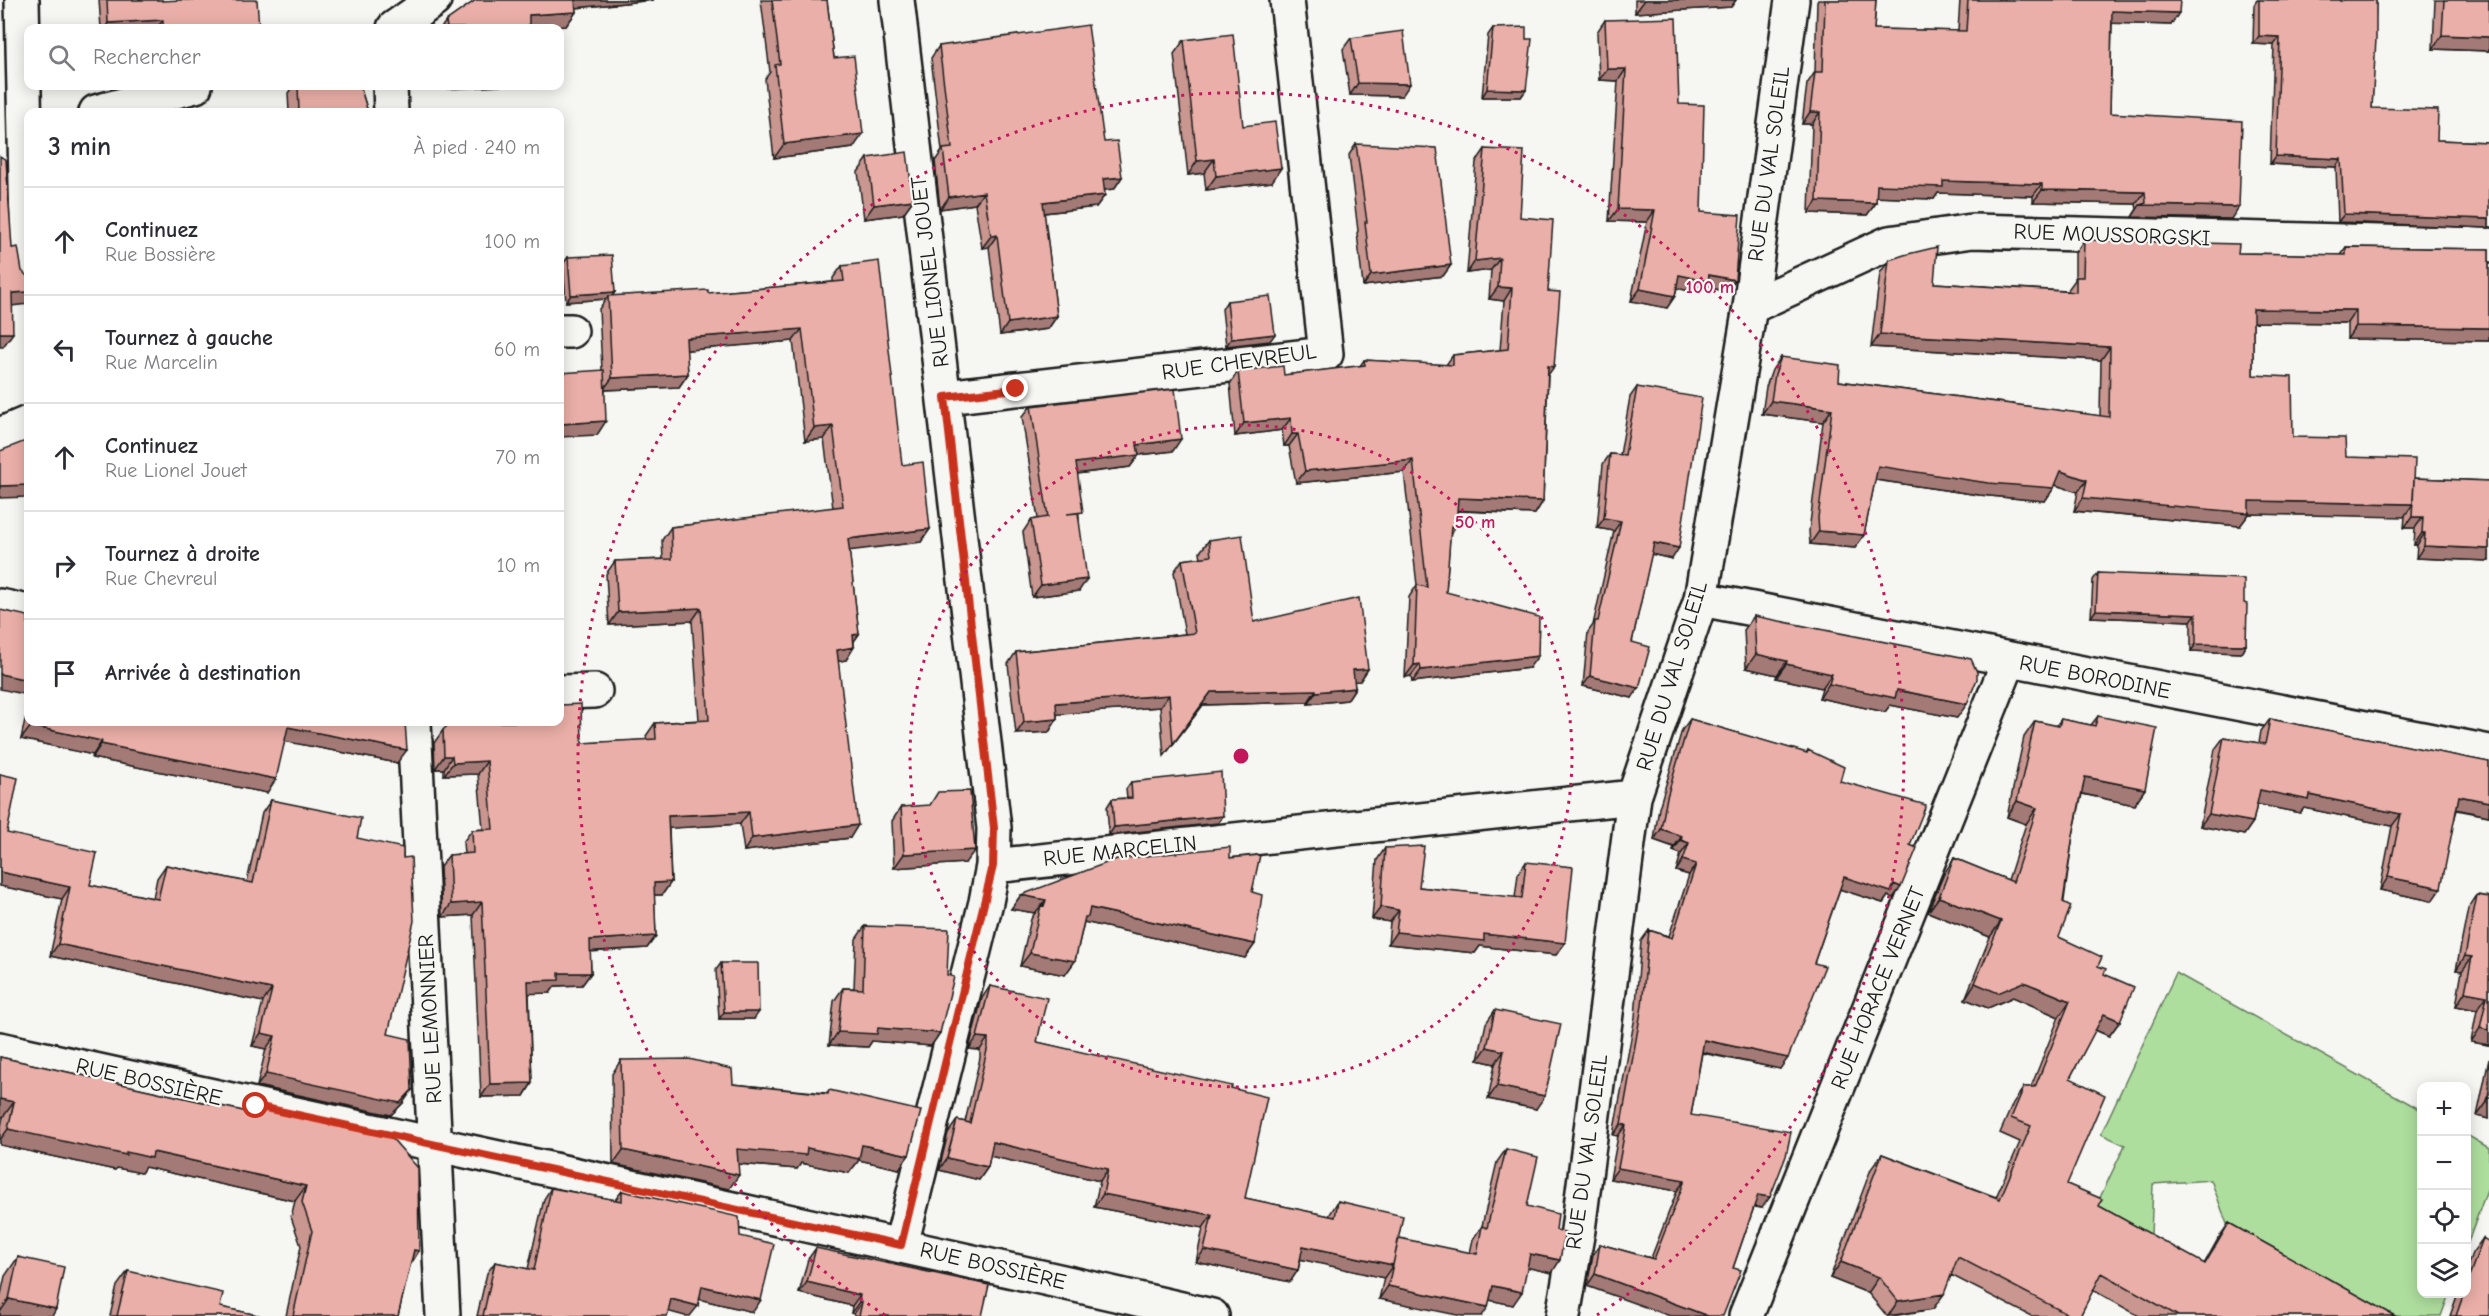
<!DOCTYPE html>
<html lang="fr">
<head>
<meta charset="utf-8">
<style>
  body { margin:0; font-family:"Comic Neue",sans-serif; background:#f2f2f3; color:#2b2b33 }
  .controls { position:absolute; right:18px; bottom:18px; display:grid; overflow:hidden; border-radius:12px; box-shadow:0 3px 15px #0003 }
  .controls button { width:54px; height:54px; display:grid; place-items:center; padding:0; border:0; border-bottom:2px solid #e1e1e2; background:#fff; color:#2b2b33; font:30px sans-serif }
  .stop { position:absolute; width:18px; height:18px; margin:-14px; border:4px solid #c8321e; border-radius:50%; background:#fff }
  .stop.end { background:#c8321e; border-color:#fff; box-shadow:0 2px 6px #0008 }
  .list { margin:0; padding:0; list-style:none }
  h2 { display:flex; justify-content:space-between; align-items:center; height:78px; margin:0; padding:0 24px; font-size:26px }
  h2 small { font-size:20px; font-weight:400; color:#7c7c81 }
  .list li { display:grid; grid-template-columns:39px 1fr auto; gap:18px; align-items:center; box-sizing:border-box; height:108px; padding:0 24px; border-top:2px solid #e1e1e2 }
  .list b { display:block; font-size:22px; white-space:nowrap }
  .list p { margin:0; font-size:20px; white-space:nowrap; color:#7c7c81 }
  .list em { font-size:20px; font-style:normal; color:#7c7c81 }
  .icon { flex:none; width:33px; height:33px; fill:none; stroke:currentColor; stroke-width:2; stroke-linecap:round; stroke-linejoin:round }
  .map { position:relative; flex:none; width:2489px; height:1316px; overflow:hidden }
  .search { position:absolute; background:#fff; box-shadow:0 3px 15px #0003; left:24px; top:24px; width:540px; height:66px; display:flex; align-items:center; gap:15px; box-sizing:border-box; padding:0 21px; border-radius:12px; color:#7c7c81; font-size:22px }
  .panel { position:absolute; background:#fff; box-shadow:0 3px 15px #0003; left:24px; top:108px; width:540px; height:618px; border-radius:12px }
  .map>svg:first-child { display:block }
  .green { fill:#aede9e; stroke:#657d5d; stroke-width:1.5 }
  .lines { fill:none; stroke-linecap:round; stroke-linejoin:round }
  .minor-casing { stroke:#1c1c1c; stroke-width:38 }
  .minor { stroke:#f6f6f2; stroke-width:33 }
  .wall { fill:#c99690; stroke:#1c1c1c; stroke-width:1.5 }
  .shaded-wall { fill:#a47a76; stroke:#1c1c1c; stroke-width:1.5 }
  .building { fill:#eaafa8; stroke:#1c1c1c; stroke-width:1.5 }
  .route { stroke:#c8321e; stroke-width:8 }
  .ring { fill:none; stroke:#c2185b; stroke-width:3; stroke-dasharray:3 6 }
  .labels { text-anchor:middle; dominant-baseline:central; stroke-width:4.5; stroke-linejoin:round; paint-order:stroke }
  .street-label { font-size:22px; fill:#1c1c1c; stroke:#f6f6f2 }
  .centre { fill:#c2185b; stroke:#f6f6f2; stroke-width:3 }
  .ring-label { font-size:18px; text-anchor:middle; font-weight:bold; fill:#c2185b; stroke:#f6f6f2; stroke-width:4.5; stroke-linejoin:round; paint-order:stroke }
</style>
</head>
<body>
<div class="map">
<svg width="2489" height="1316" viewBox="0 0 2489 1316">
  <rect width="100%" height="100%" fill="#f6f6f2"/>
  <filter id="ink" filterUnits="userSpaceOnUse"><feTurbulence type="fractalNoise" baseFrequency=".0167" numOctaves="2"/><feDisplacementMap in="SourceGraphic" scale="12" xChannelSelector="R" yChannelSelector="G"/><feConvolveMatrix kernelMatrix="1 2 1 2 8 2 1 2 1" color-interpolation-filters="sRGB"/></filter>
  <g filter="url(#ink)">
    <path class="green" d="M2176 973 2421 1110 2422 1294H2449L2441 1316H2388L2258 1243 2227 1224 2211 1180 2153 1184 2151 1235 2094 1210 2125 1145 2101 1134Z
      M2467 1135 2489 1148V1184L2467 1245Z"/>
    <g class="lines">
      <defs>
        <path id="minor" d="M22 0 28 274
          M897 0 994 828 993 866 986 902 901 1245
          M394 28 434 0
          M390 86 391 112
          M96 112 195 86
          M1750 307 1889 243 1972 231 2489 245
          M560 331H571
          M945 397 1326 354 1287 0
          M0 435 28 423
          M1701 599 2489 752
          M0 606 28 612
          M560 692 595 691
          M414 722 443 1316
          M993 866 1634 797
          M0 1049C404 1139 809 1223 1212 1316
          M1563 1316 1578 1230 1634 797 1701 599 1750 307 1792 0
          M1746 1316 2009 660"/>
      </defs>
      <use href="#minor" class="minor-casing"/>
      <use href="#minor" class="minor"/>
    </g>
    <path class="wall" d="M99 0H162V1L259 28H101Z
      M476 0H654L575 8 576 12 566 26 531 28H441L446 21Z
      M761 0H827L834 58 853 148 774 158 765 79 770 72Z
      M1635 0H1736L1731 7 1635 13Z
      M1818 0H1876L1874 29 1958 31 1960 0H2180L2171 25 2112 23 2110 113 2231 219 2132 217 2137 209 2136 204 2033 202V196L1938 193 1934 199 1876 197V203L1867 215 1809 213 1812 124H1802L1807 84 1815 72 1817 2Z
      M2257 0H2376L2372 108 2437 140 2489 142V228L2338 222 2336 167 2270 164 2274 45 2253 44 2254 5Z
      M2435 0H2489V51L2433 49Z
      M1605 20 1679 104 1701 212 1726 291 1704 287 1699 293 1677 288 1675 296 1667 308 1631 301 1647 222 1609 221 1618 81 1599 80 1597 32Z
      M1493 28 1526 39V90L1521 97H1482L1488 35Z
      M1351 38 1402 96 1350 95 1343 49Z
      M1184 40 1243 126 1272 182 1206 190 1204 173 1188 175 1174 54Z
      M939 46 1104 142 1122 177 1114 189 1104 190 1105 195 1096 207 1044 213 1057 316 1048 329 1000 335 989 247 982 248 975 204 940 209 935 161 942 151 931 58Z
      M293 86H360L368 112H289L288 93Z
      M1356 144 1451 265 1443 276 1363 286 1357 233 1358 231 1349 155Z
      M1485 149 1520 217 1548 291V376L1543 501 1535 514 1457 511 1450 534 1446 592 1529 668 1412 682 1411 676 1405 677 1409 597 1417 585 1404 472 1296 483 1289 446H1284L1282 430 1235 436 1230 384 1238 371 1284 375 1360 366 1364 360 1446 365 1453 355 1500 350 1504 301 1489 299 1491 270 1467 273 1476 162Z
      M868 158 913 200 903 214 864 219 858 172Z
      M2084 240 2238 253 2340 255 2346 247 2489 249V341L2347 339V323L2253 322V375L2293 437 2346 457 2414 478 2489 481V561L2416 558 2417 545H2414L2415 528H2404L2405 516 2249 514 2240 526 2074 511 2078 492 2055 485 2045 501 1979 495 1875 480 1864 535 1855 548 1810 544 1809 531 1823 422 1762 414 1766 387 1772 370 1781 357 1839 381 2100 416 2101 360 1871 347 1880 273 1889 260 1934 283 2067 291 2075 280V253Z
      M568 257 615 292 612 296 708 293 833 282V278L842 266 902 465 930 529 921 542 849 550 859 634 854 641V647L846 660 838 661 850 838 744 851 740 824 669 828 671 882 662 895H654L656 936 647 948 590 952 591 973 582 985 555 986 550 993H529L532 1083 524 1096 481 1097 473 915 442 917 440 867 449 855 464 854 463 842 472 830 483 829 478 774 444 775V769H435L434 743 443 730 582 743 647 740 646 736 655 723 699 720 692 621 609 625 606 574 615 561 663 559 662 540 671 527 833 508 824 439 805 441 793 341 686 350 688 374 679 387 605 390 597 435 602 370 599 309 606 299 566 302 563 264Z
      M1227 301 1270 341 1226 346 1222 309Z
      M1637 387 1672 559 1651 554 1632 642V698L1583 686 1588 632 1593 625 1614 531 1597 528 1603 464 1610 454 1620 455 1630 397Z
      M1031 406 1173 451 1139 455 1130 467 1077 474 1079 517V591L1032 597 1023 532 1031 520 1038 519 1022 417Z
      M1209 540 1254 622 1368 669 1360 681H1354L1355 688 1347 700 1308 704V702L1203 705 1164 756 1160 707 1057 714V719L1049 732 1016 734 1008 664 1016 652 1185 634 1174 572 1182 560 1201 558 1200 552Z
      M2098 573 2244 603 2246 645 2241 653 2191 651V621L2091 617 2093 580Z
      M1754 616 1957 718 1890 705 1885 712 1819 698 1822 688 1776 678 1777 675 1746 668 1744 630Z
      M28 705V722H405L397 763 285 741 267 793 92 758 93 755 21 739Z
      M2098 716 2145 789 2134 805 2082 794 2073 835 2059 937 2098 966 2104 974 2120 1021 2109 1036 2095 1030 2070 1078 2067 1184 2099 1206 2204 1264 2218 1239 2229 1223 2395 1316H2139L2093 1290 2080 1316H2031L1951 1275 1933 1309 1893 1316H1887L1868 1293 1830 1278 1871 1169 1882 1154 1996 1197 2020 1142 2000 1133 2013 1103 2024 1087H2031L2059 1017 2013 997 1988 1008 1965 999 1990 937 1928 912 1944 874 1954 858 2008 880 2026 824 2007 817 2024 737 2035 721 2056 726 2061 719 2091 725Z
      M1690 719 1806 753 1808 750 1840 781 1910 845 1893 898 1888 896 1883 903 1840 889 1814 963 1780 1069 1702 1053 1691 1115 1762 1208 1754 1207 1733 1268 1587 1286 1593 1255 1600 1244 1651 1258 1677 1191 1610 1179 1618 1136 1613 1135 1635 1017 1641 941 1649 930 1669 936 1689 875 1676 871 1681 854 1673 851 1674 847 1654 840 1659 808 1682 730Z
      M2270 719 2489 762V816L2457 810 2432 901 2380 890 2392 826 2304 808 2300 813 2257 804 2253 822 2244 835 2200 826 2215 749 2224 737 2259 743 2261 731Z
      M0 774 7 833 90 885 153 898 157 878 166 865 247 882 262 813 271 800 357 838 388 1034 403 1103 391 1115 257 1086 266 1049 252 1046 263 1002 50 956 62 899 0 886Z
      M1131 782 1218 823 1109 835 1107 807 1112 799 1127 798 1126 789Z
      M901 807 965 863 894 868 892 821Z
      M1385 848 1419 887 1515 898 1518 874 1526 862 1565 943 1556 955 1480 946 1475 953 1388 944 1390 922 1372 919 1377 860Z
      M1230 858 1252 892 1255 944 1245 958 1084 922 1075 961 1065 975 1020 966 1031 919 1035 913 1011 909 1021 895Z
      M2477 895 2489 897V1045L2471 1042 2477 1010 2456 1006 2462 971 2456 970 2468 909Z
      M865 926 940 1033 931 1046 872 1041 868 1047 829 1045 834 1001 843 988H854L856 939Z
      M721 963 754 1019H719L716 970Z
      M990 986 1037 1042 1231 1088 1245 1198 1329 1216 1330 1214 1338 1201 1398 1240 1470 1253 1473 1239 1482 1226 1497 1162 1506 1149 1527 1206 1556 1230 1552 1273 1527 1267 1513 1305 1490 1300 1379 1299 1384 1278 1301 1259 1298 1270 1290 1282 1196 1262 1203 1228 1094 1207 1100 1181 990 1156 988 1167 979 1180 939 1170 948 1133 957 1120 965 1122 980 1058V1050L969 1049 982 998Z
      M1495 1010 1536 1109 1488 1099 1495 1064 1478 1060 1486 1023Z
      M0 1057 255 1114 259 1108 410 1264 398 1316H286L301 1246 291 1217 295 1201 145 1167 141 1173 117 1168 115 1170 0 1145V1131L3 1117Z
      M2489 1059V1119L2477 1116Z
      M621 1060 733 1084 826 1093 829 1090 899 1169 859 1160 849 1173 801 1163 797 1169 738 1164 729 1189 613 1164 612 1074Z
      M551 1188 615 1200 622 1191 740 1236 753 1312 699 1299 668 1312 667 1316H477L487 1273 495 1262 528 1269 544 1199Z
      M2483 1238 2489 1316H2450L2458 1293H2466V1270L2472 1253Z
      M816 1248 982 1316H854V1314L851 1313 852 1306 799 1293 808 1259Z
      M18 1257 56 1309 52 1316H0V1299L5 1276Z
      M128 1271 220 1307 262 1316H110L117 1286Z"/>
    <path class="shaded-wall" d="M571 0H654L565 9Z
      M1645 0H1736L1731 7 1635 13Z
      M2112 11 2179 13 2171 25 2104 23Z
      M576 12 566 26 520 28 529 15Z
      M163 20 157 28H105L108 23Z
      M2442 35 2489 37V51L2433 49Z
      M2259 36 2280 37 2274 45 2253 44Z
      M1607 69H1626L1618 81 1599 80Z
      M1358 83 1410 84 1402 96 1350 95Z
      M450 86H501L448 89Z
      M1487 89 1526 90 1521 97H1482Z
      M1810 112H1820L1812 124H1802Z
      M863 134 853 148 774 158 784 144Z
      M2276 156 2341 159 2336 167 2270 164Z
      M1214 159 1204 173 1188 175 1197 161Z
      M1281 168 1272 182 1206 190 1216 176Z
      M1122 177 1114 189 1094 191 1103 179Z
      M1943 181 2042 184 2033 196 1938 193 1934 199 1868 197 1877 185Z
      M2042 190 2145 192 2136 204 2033 202Z
      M984 192 975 204 940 209 949 197Z
      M1105 195 1096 207 1034 214 1043 202Z
      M913 200 903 214 864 219 874 205Z
      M1817 201 1876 203 1867 215 1809 213Z
      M2140 205 2239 207 2231 219 2132 217Z
      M1618 209 1655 210 1647 222 1609 221Z
      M2344 214 2489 219V228L2338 222Z
      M997 235 989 247 982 248 991 236Z
      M1500 258 1491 270 1467 273 1475 261Z
      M1451 265 1443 276 1363 286 1371 275Z
      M1679 275H1709L1735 280 1726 291 1704 287 1699 293 1671 287Z
      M1498 287 1512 288 1504 301 1489 299Z
      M1640 289 1675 296 1667 308 1631 301Z
      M28 292V304L2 307 12 293Z
      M615 292 610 299 608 296 606 299 566 302 571 295Z
      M2253 309 2356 310 2347 323 2244 322Z
      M1057 316 1048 329 1000 335 1008 323Z
      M2356 326 2489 328V341L2347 339Z
      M802 329 793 341 677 351 686 338Z
      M0 333H13L3 347H0Z
      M1275 334 1270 341 1226 346 1231 339Z
      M1880 334 2110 347 2101 360 1871 347Z
      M1548 366 1554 367 1545 379Z
      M688 374 679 387 603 390 612 378Z
      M1771 401 1832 409 1823 422 1762 414Z
      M1291 418 1282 430 1235 436 1244 423Z
      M606 421 597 435 560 437V424Z
      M833 426 824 439 805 441 814 428Z
      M1292 434H1298L1289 446H1284Z
      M1181 439 1173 451 1139 455 1130 467 1067 475 1076 463 1137 445Z
      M1413 460 1404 472 1296 483 1305 471Z
      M1878 466 2054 488 2045 501 1979 495 1869 479Z
      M2061 471 2087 480 2078 492 2052 484Z
      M28 485V497L0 498V486Z
      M1458 498 1543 501 1535 514 1450 510Z
      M2083 498 2249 501 2413 504 2404 517 2249 514 2240 526 2074 511Z
      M2412 517H2423L2415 528H2404Z
      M1604 518 1621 521 1614 531 1597 528Z
      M1451 526H1456L1448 538Z
      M930 529 921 542 839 552 848 539Z
      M1819 531 1864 535 1855 548 1810 544Z
      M2422 533H2425L2417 545H2414Z
      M1654 543 1679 548 1672 559 1647 553Z
      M2424 546 2489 549V561L2416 558Z
      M1087 579 1079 591 1032 597 1041 585Z
      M701 608 692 621 609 625 618 612Z
      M2096 610 2196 614 2191 621 2091 617Z
      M859 634 850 647 853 635Z
      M2196 644 2246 645 2241 653 2191 651Z
      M854 647 846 660 828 663 837 650Z
      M1756 654 1787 661 1777 675 1746 668Z
      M1538 656 1529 668 1412 682 1421 670Z
      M1420 664 1411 676 1405 677 1414 665Z
      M1786 664 1832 674 1822 688 1776 678Z
      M1368 669 1360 681 1345 682 1353 670Z
      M0 674 28 680V695L0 689Z
      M1590 676 1639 688 1632 698 1583 686Z
      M1829 684 1897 690 1967 704 1957 718 1890 705 1885 712 1819 698Z
      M1355 688 1347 700 1308 704 1316 692Z
      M1316 690 1308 702 1203 705 1164 756 1211 692Z
      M1169 695 1160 707 1048 715 1056 703Z
      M1057 719 1049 732 1016 734 1024 722Z
      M31 726 102 741 93 755 21 739Z
      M288 727 407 750 397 763 278 740Z
      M101 744 276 779 267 793 92 758Z
      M444 756H452L444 769H435Z
      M487 761 478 774 444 775 453 763Z
      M2085 777 2145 789 2134 805 2074 792Z
      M2260 790 2310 795 2401 814 2392 826 2304 808 2300 813 2251 803Z
      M2459 796 2489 802V816L2451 808Z
      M2017 801 2037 808 2026 824 2007 817Z
      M749 812 740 824 659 829 668 816Z
      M2209 814 2253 822 2244 835 2200 826Z
      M1223 816 1218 823 1109 835 1114 827Z
      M858 825 850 838 744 851 752 838Z
      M1661 829 1682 836 1674 847 1654 840Z
      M1681 840 1689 843 1681 854 1673 851Z
      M975 850 965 863 894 868 904 854Z
      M1683 860 1696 864 1689 875 1676 871Z
      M0 872 70 887 62 899 0 886Z
      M1844 877 1894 884 1901 887 1893 898 1888 896 1883 903 1836 888Z
      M2388 877 2441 888 2432 901 2380 890Z
      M671 882 662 895H645L654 883Z
      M1021 895 1046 900 1035 913 1011 909Z
      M1939 897 2001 921 1990 937 1928 912Z
      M482 902 473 915 442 917 451 904Z
      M1381 907 1399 910 1390 922 1372 919Z
      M1090 908 1255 944 1245 958 1084 922 1078 930H1075Z
      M1396 932 1484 934 1565 943 1556 955 1480 946 1475 953 1388 944Z
      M656 936 647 948 581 952 590 940Z
      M58 944 272 989 263 1002 50 956Z
      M1030 953 1075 961 1065 975 1020 966Z
      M2465 956 2472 957 2462 971 2456 970Z
      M559 973H591L582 985 555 986 550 993 519 994 528 981Z
      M2024 982 2070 1001 2059 1017 2013 997 1988 1008 1965 999 1975 983Z
      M2465 992 2487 996 2477 1010 2456 1006Z
      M724 1012H759L754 1019H719Z
      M2104 1014 2120 1021 2109 1036 2093 1029Z
      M878 1028 940 1033 931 1046 872 1041 868 1047 829 1045 838 1032Z
      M2480 1028 2489 1030V1045L2471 1042Z
      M261 1033 275 1036 266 1049 252 1046Z
      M977 1037 988 1038 980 1050 969 1049Z
      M1704 1040 1788 1058 1780 1069 1697 1051Z
      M1487 1047 1504 1051 1495 1064 1478 1060Z
      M266 1074 412 1090 403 1103 391 1115 257 1086Z
      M532 1083 524 1096 481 1097 490 1084Z
      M1497 1086 1545 1096 1536 1109 1488 1099Z
      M0 1099 14 1102 3 1117 0 1116Z
      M2487 1102 2489 1103V1119L2477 1116Z
      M1621 1124 1626 1125 1618 1136 1613 1135Z
      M8 1129 126 1152H153L306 1186 295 1201 145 1167 141 1173 117 1168 115 1170 0 1145V1140Z
      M993 1142 1108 1169 1100 1181 985 1155Z
      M862 1145 909 1155 899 1169 859 1160 849 1173 801 1163 797 1169 728 1163 737 1149 807 1148Z
      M623 1150 739 1175 729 1189 613 1164Z
      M947 1158 988 1167 979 1180 939 1170Z
      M1618 1168 1685 1180 1677 1191 1610 1179Z
      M1103 1194 1212 1215 1203 1228 1094 1207Z
      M1758 1195 1770 1197 1762 1208 1751 1206Z
      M1303 1246 1393 1265 1384 1278 1295 1258Z
      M414 1250 419 1251 409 1267Z
      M1204 1250 1298 1270 1290 1282 1196 1262Z
      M1530 1254 1560 1260 1552 1273 1521 1266Z
      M1841 1262 1879 1277 1868 1293 1830 1278Z
      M1595 1274 1708 1316H1670L1587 1286Z
      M807 1282 860 1295 852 1306 799 1293Z
      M702 1286 761 1300 753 1312 694 1298Z
      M1388 1286 1488 1307 1482 1316H1462L1379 1299Z
      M1493 1286 1522 1292 1513 1305 1484 1299Z
      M1944 1294 1933 1309 1888 1316 1898 1301Z
      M9 1299 56 1309 52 1316H0V1312Z
      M671 1299 698 1306 690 1316H685L663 1310Z
      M859 1302H862L854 1314 851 1313Z"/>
    <path class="building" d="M107 0H162V1L182 0H257L259 28H163V20L108 23Z
      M476 0H575L576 12 529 15V28H447L446 21Z
      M772 0H827L834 58 854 56 863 134 784 144 775 65 780 64Z
      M1825 0H1876L1874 29 1966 31 1968 0H2180L2179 13 2112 11 2110 113 2242 121 2239 207 2140 205 2146 203 2145 192 2042 190V184L1943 181V187L1877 185 1876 203 1817 201 1820 112H1810L1815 72H1823Z
      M2259 0H2376V39L2372 108 2438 110 2437 140 2489 142V219L2344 214 2341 159 2276 156 2280 37 2259 36Z
      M2444 0H2489V37L2442 35Z
      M1676 18 1679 104 1704 105 1701 212 1740 215 1735 280 1709 275 1708 281 1679 275 1675 296 1640 289 1655 210 1618 209 1626 69H1607L1605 20Z
      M1088 25 1104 142 1117 141 1122 177 1103 179 1105 195 1043 202 1057 316 1008 323 997 235 991 236 984 192 949 197 943 149 952 148 939 46Z
      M1526 27V39H1532L1526 90 1487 89 1493 28Z
      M1403 31 1410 84 1358 83 1351 38Z
      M1233 34 1243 126 1275 122 1281 168 1216 176 1214 159 1197 161 1184 40Z
      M298 86H360L368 112H299Z
      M1356 144 1437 148 1451 265 1371 275 1365 222H1367Z
      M1485 149 1524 151 1520 217 1553 220 1548 291 1560 292 1554 367 1548 366 1543 501 1458 498 1456 526H1451L1446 592 1539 617 1538 656 1421 670 1420 664 1414 665 1417 585 1427 587 1413 460 1305 471 1298 434H1292L1291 418 1244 423 1238 371 1283 366 1284 375 1365 365 1364 360 1453 365V355L1508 349 1512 288 1498 287 1500 258 1475 261Z
      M907 152 913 200 874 205 868 158Z
      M0 156 6 160 12 248 18 247 22 271 28 277V292L12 293 13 333H0Z
      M2084 240 2239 244 2238 253 2346 255V247L2489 249V328L2356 326V310L2253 309V375L2292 377 2293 437 2345 438 2346 457 2415 459 2413 504 2249 501V513L2083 498 2087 480 2061 471 2054 488 1988 483 1878 466 1864 535 1819 531 1818 518 1832 409 1771 401 1775 374 1781 357 1840 365 1839 381 2109 417 2110 347 1880 334 1889 260 1904 255 1937 247 1934 283 2076 292V277H2083Z
      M612 255 615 292 571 295 568 257Z
      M879 261 902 465 923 462 930 529 848 539 859 634 853 635 854 647 837 650 858 825 752 838 749 812 668 816 671 882 654 883 656 936 590 940 591 973H559V980L528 981 532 1083 490 1084 482 902 451 904 449 855 473 853 472 830 493 829 487 761 453 763 452 756H444L443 730 451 722H560V705L581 704 582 743 656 739 655 723 709 720 701 608 618 612 615 561 672 559 671 527 843 506 833 426 814 428 802 329 686 338 688 374 612 378 608 296 708 290V293L844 281 842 266Z
      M1270 296 1275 334 1231 339 1227 301Z
      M604 370 606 421 560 424V373Z
      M1637 387 1702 398 1679 548 1654 543 1632 642 1650 647 1639 688 1590 676 1595 621H1598L1621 521 1604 518 1610 454 1625 455Z
      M1175 389 1181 439 1137 445 1139 455 1076 463 1083 512 1067 514 1078 513 1087 579 1041 585 1031 520 1048 517 1031 406Z
      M28 440V485L0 486V451Z
      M2414 478 2489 481V549L2424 546 2425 533H2422L2423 517H2412Z
      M1242 535 1254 622 1359 598 1368 669 1353 670 1355 688 1316 692V690L1211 692 1173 744 1169 695 1056 703 1057 719 1024 722 1016 652 1195 633 1182 560 1211 556 1209 540Z
      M2098 573 2244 579V603L2247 604 2246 645 2196 644V614L2096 610Z
      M0 610 28 616V680L0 674Z
      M1754 616 1971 659 1977 672V679L1967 704 1897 690 1895 698 1829 684 1832 674 1786 664 1787 661 1756 654Z
      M2098 716 2157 728 2145 789 2085 777 2073 835 2063 902 2071 906 2059 937 2102 957 2098 966 2106 969 2104 974 2134 987 2120 1021 2104 1014 2070 1078 2105 1095 2067 1184 2102 1199 2099 1206 2205 1264 2229 1223 2395 1316H2178L2102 1273 2080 1316H2071L1958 1257 1944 1294 1898 1301 1879 1277 1841 1262 1882 1154 2000 1199 2031 1126 2011 1118 2024 1087H2035L2070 1001 2024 982 1998 993 1975 983 2001 921 1939 897 1954 858 2013 882 2037 808 2017 801 2035 721 2059 726 2061 719 2095 726Z
      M1690 719 1807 753 1808 750 1844 767 1840 781 1926 805 1910 845 1917 848 1901 887 1894 884 1891 892 1844 877 1814 963 1825 966 1788 1058 1704 1040 1691 1115 1791 1132 1786 1156 1770 1197 1758 1195 1733 1268 1741 1270 1723 1316H1708L1595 1274 1600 1244 1654 1259 1685 1180 1618 1168 1626 1125 1621 1124 1642 1006 1649 930 1672 938 1696 864 1683 860 1689 843 1681 840 1682 836 1661 829 1667 797Z
      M2270 719 2489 762V802L2459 796 2441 888 2388 877 2401 814 2310 795 2309 800 2260 790 2253 822 2209 814 2224 737 2265 744Z
      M31 722H405L407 750 288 727 276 779 101 744 102 741 31 726Z
      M1221 772 1223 816 1114 827 1112 799 1132 798 1131 782Z
      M0 774 18 778 7 833 97 853 90 885 158 899 166 865 253 883 271 800 361 818 357 838 403 848V858L411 857 414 921 388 1034 410 1039 412 1090 400 1103 266 1074 275 1036 261 1033 272 989 58 944 70 887 0 872Z
      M970 791 975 850 904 854 901 807 930 805 938 792Z
      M1424 846 1419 887 1522 898 1526 862 1573 867 1565 943 1484 934V941L1396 932 1399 910 1381 907 1385 848Z
      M1230 847V858L1260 855 1252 892 1262 895 1255 944 1090 908 1088 917H1085L1075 961 1030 953 1041 905 1044 906 1046 900 1021 895 1117 859Z
      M2477 895 2489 897V1030L2480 1028 2487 996 2465 992 2472 957 2465 956Z
      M865 926 949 929 947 975 954 977 940 1033 878 1028 877 1034 838 1032 843 988 863 989Z
      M721 963H758L759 1012H724Z
      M990 986 1047 998 1037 1042 1232 1086 1231 1088 1267 1097 1245 1198 1335 1217 1338 1201 1403 1216 1393 1265 1303 1246 1298 1270 1204 1250 1212 1215 1103 1194 1108 1169 993 1142 988 1167 947 1158 957 1120 970 1123 988 1046V1038L977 1037Z
      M1495 1010 1561 1024 1545 1096 1497 1086 1504 1051 1487 1047Z
      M0 1057 257 1114 259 1108 390 1136 418 1168 419 1251 414 1250 398 1316H293L312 1231 302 1202 306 1186 153 1152 152 1158 126 1152V1155L8 1129 14 1102 0 1099Z
      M689 1059 732 1069 733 1084 828 1094 829 1090 921 1111 909 1155 862 1145 859 1159 807 1148 806 1155 737 1149 739 1175 623 1150 621 1060Z
      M2489 1091V1103L2487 1102Z
      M1506 1149 1538 1157 1527 1206 1558 1214 1556 1230 1565 1232 1560 1260 1530 1254 1522 1292 1493 1286 1488 1307 1388 1286 1399 1238 1477 1254 1482 1226 1487 1228Z
      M551 1188 622 1201V1191L739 1217 740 1236 774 1244 761 1300 702 1286 698 1306 671 1299 667 1316H483L495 1262 534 1270Z
      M2483 1238 2489 1242V1316H2456L2464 1293H2466V1285Z
      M816 1248 989 1285 982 1316H859L862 1302H859L860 1295 807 1282Z
      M18 1257 64 1267 56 1309 9 1299Z
      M128 1271 223 1293 220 1307 262 1316H117Z"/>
  </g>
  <g class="lines" filter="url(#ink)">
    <path class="route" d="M256 1106 901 1245 993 866 994 828 945 397 1016 389"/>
  </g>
  <g class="ring">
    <circle cx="1241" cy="756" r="331"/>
    <path d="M885 1315A663 663 0 1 1 1597 1315"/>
  </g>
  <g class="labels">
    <g class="street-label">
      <text transform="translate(1769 164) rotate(-82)">RUE DU VAL SOLEIL</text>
      <text transform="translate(2112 235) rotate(2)">RUE MOUSSORGSKI</text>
      <text transform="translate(930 272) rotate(-97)">RUE LIONEL JOUET</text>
      <text transform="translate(1239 362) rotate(-8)">RUE CHEVREUL</text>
      <text transform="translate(1672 676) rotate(-73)">RUE DU VAL SOLEIL</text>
      <text transform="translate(2095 677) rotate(11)">RUE BORODINE</text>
      <text transform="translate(1120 851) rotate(-6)">RUE MARCELIN</text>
      <text transform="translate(1878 988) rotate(-68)">RUE HORACE VERNET</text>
      <text transform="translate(430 1019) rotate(-93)">RUE LEMONNIER</text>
      <text transform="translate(149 1082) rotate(13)">RUE BOSSIÈRE</text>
      <text transform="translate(1587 1152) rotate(-82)">RUE DU VAL SOLEIL</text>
      <text transform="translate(993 1266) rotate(13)">RUE BOSSIÈRE</text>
    </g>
  </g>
  <circle cx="1241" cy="756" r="9" class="centre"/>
  <g class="ring-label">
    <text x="1710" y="293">100 m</text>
    <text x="1475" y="528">50 m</text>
  </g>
</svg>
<div class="controls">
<button>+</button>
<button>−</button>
<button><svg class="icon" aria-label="locate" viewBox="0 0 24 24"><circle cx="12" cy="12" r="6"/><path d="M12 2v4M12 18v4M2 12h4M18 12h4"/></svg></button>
<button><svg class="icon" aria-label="layers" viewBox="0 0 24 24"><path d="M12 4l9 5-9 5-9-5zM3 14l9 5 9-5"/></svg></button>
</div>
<div class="stop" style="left:256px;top:1106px"></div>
<div class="stop end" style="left:1016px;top:389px"></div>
<div class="search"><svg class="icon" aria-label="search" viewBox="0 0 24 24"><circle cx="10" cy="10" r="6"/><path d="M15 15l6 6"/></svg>Rechercher</div>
<section class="panel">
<h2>3 min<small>À pied · 240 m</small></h2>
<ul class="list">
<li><svg class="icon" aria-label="ahead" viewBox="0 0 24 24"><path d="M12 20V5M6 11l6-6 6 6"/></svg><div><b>Continuez</b><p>Rue Bossière</p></div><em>100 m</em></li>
<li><svg class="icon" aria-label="left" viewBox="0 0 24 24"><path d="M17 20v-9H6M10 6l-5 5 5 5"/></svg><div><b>Tournez à gauche</b><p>Rue Marcelin</p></div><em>60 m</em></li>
<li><svg class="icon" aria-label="ahead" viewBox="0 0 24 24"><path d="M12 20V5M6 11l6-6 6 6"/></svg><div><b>Continuez</b><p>Rue Lionel Jouet</p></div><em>70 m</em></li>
<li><svg class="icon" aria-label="right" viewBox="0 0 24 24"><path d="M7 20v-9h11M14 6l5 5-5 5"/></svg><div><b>Tournez à droite</b><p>Rue Chevreul</p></div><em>10 m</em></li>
<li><svg class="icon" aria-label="arrive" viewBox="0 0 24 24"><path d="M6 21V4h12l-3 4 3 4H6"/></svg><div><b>Arrivée à destination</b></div></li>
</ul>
</section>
</div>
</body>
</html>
